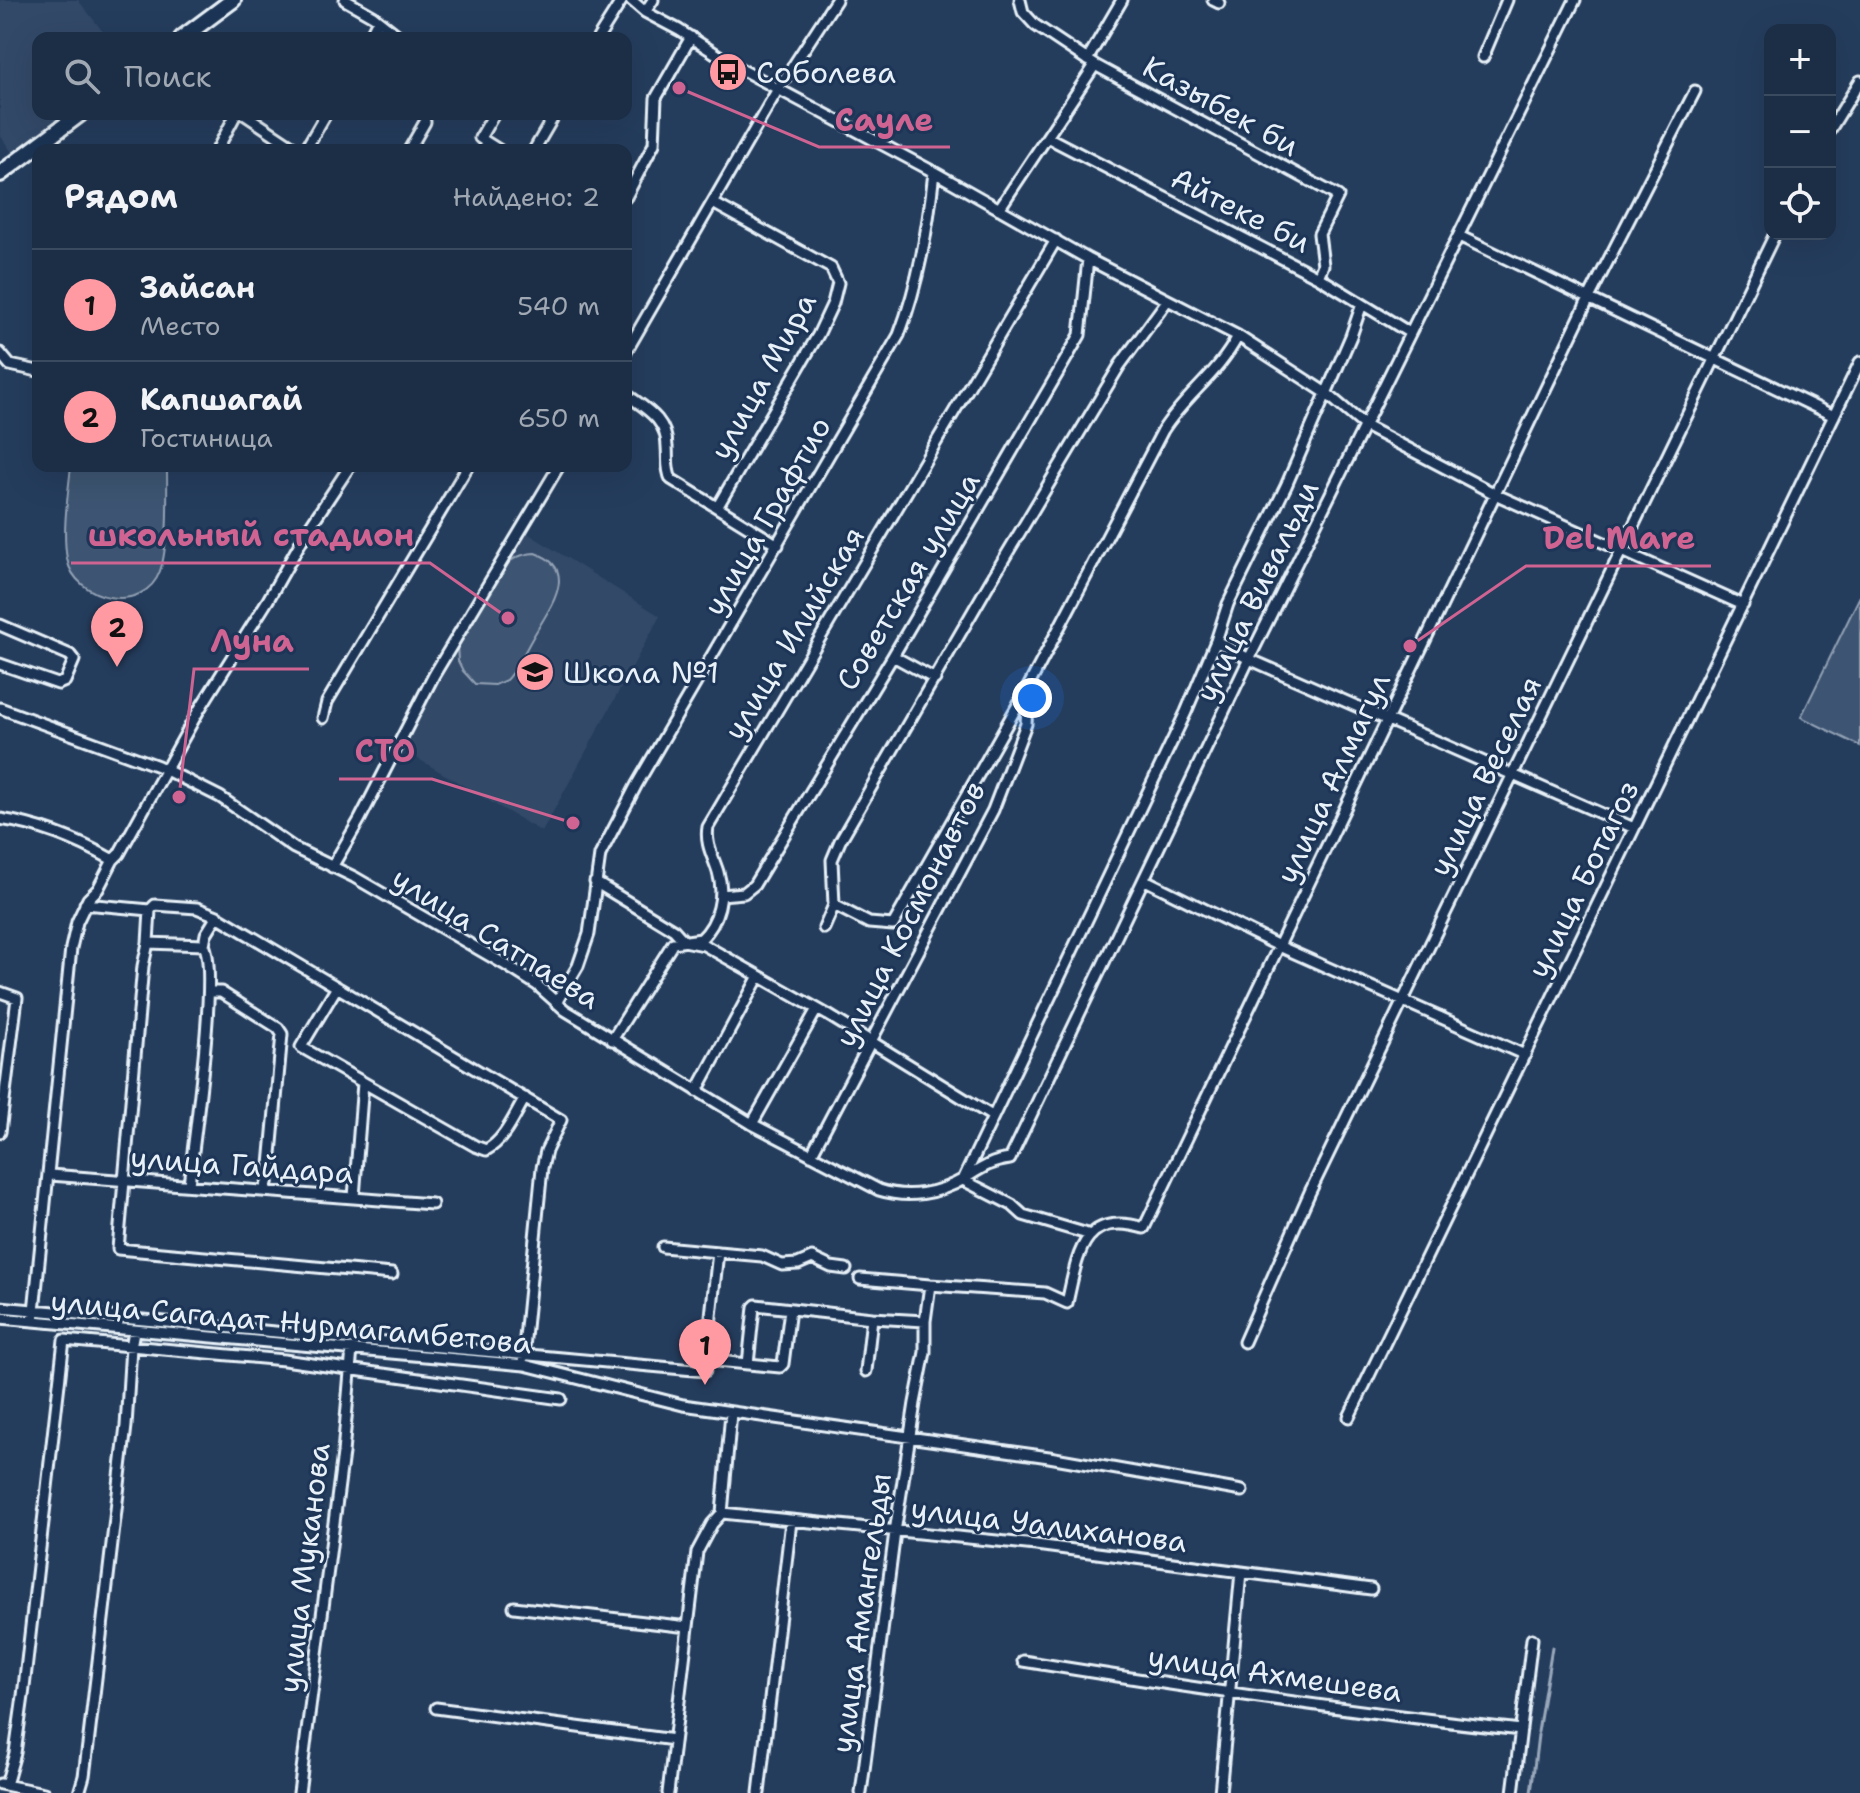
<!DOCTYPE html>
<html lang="ru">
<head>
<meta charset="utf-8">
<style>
  body { margin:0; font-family:"Shantell Sans",sans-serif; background:#293a51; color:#f1f3f6 }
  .controls { position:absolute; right:24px; top:24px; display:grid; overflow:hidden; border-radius:16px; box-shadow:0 8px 32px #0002 }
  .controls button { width:72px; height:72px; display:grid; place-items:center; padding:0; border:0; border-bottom:2px solid #3a4a5f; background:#1c2e46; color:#f1f3f6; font:40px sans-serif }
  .you { position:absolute; left:1032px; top:698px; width:28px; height:28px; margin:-20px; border:6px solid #fff; border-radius:50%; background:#1a73e8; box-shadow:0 0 0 12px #1a73e833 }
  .badge { display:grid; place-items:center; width:52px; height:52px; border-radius:50%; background:#ff9aa2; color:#111; font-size:26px; font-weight:700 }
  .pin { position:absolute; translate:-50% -66px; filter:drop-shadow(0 2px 4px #0008) }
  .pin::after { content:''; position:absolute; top:42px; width:28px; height:24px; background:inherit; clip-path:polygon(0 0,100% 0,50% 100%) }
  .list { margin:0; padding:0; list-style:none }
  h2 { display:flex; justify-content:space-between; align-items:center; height:104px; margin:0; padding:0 32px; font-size:34px }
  h2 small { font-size:26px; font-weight:400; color:#a0a8b3 }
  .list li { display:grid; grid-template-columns:52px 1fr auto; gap:24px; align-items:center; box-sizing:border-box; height:112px; padding:0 32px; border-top:2px solid #3a4a5f }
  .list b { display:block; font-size:30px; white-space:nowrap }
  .list p { margin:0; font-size:26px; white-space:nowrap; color:#a0a8b3 }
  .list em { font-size:26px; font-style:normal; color:#a0a8b3 }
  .icon { flex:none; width:44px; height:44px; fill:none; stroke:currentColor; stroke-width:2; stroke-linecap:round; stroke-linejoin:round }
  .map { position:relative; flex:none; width:1860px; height:1793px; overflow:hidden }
  .search { position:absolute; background:#1c2e46; box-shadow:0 8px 32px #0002; left:32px; top:32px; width:600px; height:88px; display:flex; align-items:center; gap:20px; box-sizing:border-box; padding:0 28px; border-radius:16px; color:#a0a8b3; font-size:30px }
  .panel { position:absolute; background:#1c2e46; box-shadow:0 8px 32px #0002; left:32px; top:144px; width:600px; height:328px; border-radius:16px }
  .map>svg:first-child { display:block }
  .built { fill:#334a68 }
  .green { fill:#3e5472; stroke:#93a2b5; stroke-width:2 }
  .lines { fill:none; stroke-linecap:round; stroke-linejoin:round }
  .stream { stroke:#99a8ba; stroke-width:3 }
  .street-casing { stroke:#e8f1f8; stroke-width:15 }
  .secondary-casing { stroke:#e8f1f8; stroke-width:20 }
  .street { stroke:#1d3557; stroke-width:9 }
  .secondary { stroke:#1d3557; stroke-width:14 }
  .labels { text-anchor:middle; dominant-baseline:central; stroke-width:6; stroke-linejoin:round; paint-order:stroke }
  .poi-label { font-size:30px; fill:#e8f1f8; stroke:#1d3557; text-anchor:start }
  .street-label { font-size:30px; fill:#e8f1f8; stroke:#1d3557 }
  .leader { fill:none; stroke:#cf6492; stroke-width:3 }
  .callout-dot { fill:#cf6492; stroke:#1d3557; stroke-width:3 }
  .callout-label { font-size:32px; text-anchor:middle; font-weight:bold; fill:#cf6492; stroke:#1d3557; stroke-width:6; stroke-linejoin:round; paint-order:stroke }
</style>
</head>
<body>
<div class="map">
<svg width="1860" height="1793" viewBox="0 0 1860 1793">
  <rect width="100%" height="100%" fill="#253d5d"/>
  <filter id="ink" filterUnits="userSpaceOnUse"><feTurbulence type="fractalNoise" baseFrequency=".0125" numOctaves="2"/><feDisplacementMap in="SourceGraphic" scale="16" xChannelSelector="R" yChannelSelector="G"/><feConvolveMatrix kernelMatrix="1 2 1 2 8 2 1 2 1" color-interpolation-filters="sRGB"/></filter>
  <g filter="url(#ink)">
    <path class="built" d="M0 0H78L108 38H38V114H80L18 161 0 135Z
      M524 531 660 616 542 832 400 748 425 699Z"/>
    <path class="green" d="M71 466H167C167 493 169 546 160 571 144 615 75 601 67 559 62 530 68 495 71 466Z
      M535 553C582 569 548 610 533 637 525 651 517 668 506 680L495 685 475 684 463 671 458 661 457 644 503 567C513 558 521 554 535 553Z
      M1860 596V746L1801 717Z"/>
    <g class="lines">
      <path class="stream" d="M1538 1732 1552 1647
        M1531 1793 1538 1735"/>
      <defs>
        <path id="street" d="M345 0 373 16 401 38
          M631 0 645 12 679 30 735 66 934 172 1088 259 1238 336 1326 393 1365 426 1497 495 1743 605
          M1020 0 1023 12 1035 25 1095 65 1338 196 1319 234 1323 265 1318 277
          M1213 0 1219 3
          M645 12 653 0
          M369 38 378 20
          M598 38 622 0
          M1483 57 1507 0
          M1087 60 1122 0
          M244 114 298 150
          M494 114 480 138 499 150
          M1830 130 1860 81
          M1047 137 1318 277 1410 333
          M217 150 236 114
          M305 150 326 114
          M409 150 425 122
          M534 150 555 114
          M626 197 654 144 656 98 691 37
          M713 203 831 268 838 283 833 303 818 335 718 506
          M999 209 1095 65
          M1459 236 1834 416
          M626 352 778 89 836 0
          M0 353 10 365 38 371
          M626 394C646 409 667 419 667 447 668 458 666 469 671 479L778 545
          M0 625 70 655 74 660 65 681 58 684 0 664
          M1216 641 1249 659 1634 828
          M893 656 935 679
          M0 708 158 766 220 797 294 848 354 877 504 964 537 985 565 1010 752 1124 879 1190C908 1199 938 1194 964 1179 980 1169 991 1161 1010 1159L1249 659 1575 0
          M323 718 327 702 468 466
          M0 819C40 825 78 840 113 860
          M332 867 360 819 434 675 559 466
          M1145 880 1281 947 1525 1055
          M595 882 674 930 684 941 704 945 828 1015 992 1116
          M721 895 744 893 754 885 893 656 1080 335 1088 259
          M85 904 150 910 155 905 197 908 217 916
          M834 905 869 923 893 925 1028 687 1163 430C1186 394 1217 376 1238 336
          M150 910 148 943 143 966 118 1249 392 1274
          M824 928 834 905 832 860 840 841 990 582 1120 365 1167 301
          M148 943 204 945C219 972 193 1145 189 1185
          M204 945 206 934 217 916 561 1120 546 1151 542 1168 523 1358
          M337 987 301 1047 475 1146 486 1150C505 1140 514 1116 525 1098
          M0 992 17 998 0 1132
          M209 992H221L278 1028 282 1034 269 1176 265 1190
          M556 1003 578 966 589 934 600 855 637 784 899 335C919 282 928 228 934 172
          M612 1040 673 943 701 939C719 922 725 895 718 872 713 856 705 844 708 827L1056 240
          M697 1091 759 976
          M752 1124 817 1009
          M811 1155 993 810 1026 724 1028 689
          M50 1175 432 1204
          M963 1180 1186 712 1216 641 1228 604 1286 486 1351 336 1362 304
          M963 1180 1012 1205 1023 1215 1091 1235
          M354 1197 363 1083
          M663 1247 762 1256 782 1265 798 1264 812 1258 831 1267 846 1269
          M860 1279 930 1285 925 1321V1352L915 1403 895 1532 861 1793
          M930 1285 1045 1293 1067 1303C1078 1254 1082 1210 1144 1228L1588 300 1695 91
          M0 1307 705 1371 718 1252
          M0 1318 525 1365 683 1405 1049 1457 1242 1491
          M872 1318 925 1321
          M33 1321 71 948 77 922 88 899 98 889 113 860 119 854 199 710 268 600 307 531 350 466
          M1244 1342 1310 1192 1775 234
          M706 1360 748 1364 754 1307 756 1305 872 1318 866 1371
          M748 1364 780 1367 783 1364 790 1309
          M1349 1417 1860 362
          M722 1513 1036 1545 1371 1589
          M514 1607 688 1627
          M1023 1661C1189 1688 1354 1712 1521 1730
          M436 1708 674 1740
          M0 1784 44 1793
          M6 1785 15 1753 23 1696 64 1340 284 1360 561 1399
          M79 1793 84 1776 89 1737 126 1426 131 1347 134 1331
          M299 1793 343 1453 352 1349
          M668 1793 697 1552 712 1524 722 1513 731 1413
          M759 1793 791 1521
          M1220 1793 1241 1572
          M1513 1793 1532 1639"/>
        <path id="secondary" d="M182 38 233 0
          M0 174 80 114"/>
      </defs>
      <use href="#street" class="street-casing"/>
      <use href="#secondary" class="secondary-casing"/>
      <use href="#street" class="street"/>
      <use href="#secondary" class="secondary"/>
    </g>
  </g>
  <defs>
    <symbol id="bus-disc" viewBox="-11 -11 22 22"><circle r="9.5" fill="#ff9aa2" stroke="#1d3557"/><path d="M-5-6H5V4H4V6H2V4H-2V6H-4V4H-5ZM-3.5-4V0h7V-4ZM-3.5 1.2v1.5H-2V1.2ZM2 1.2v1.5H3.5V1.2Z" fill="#111"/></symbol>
    <symbol id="school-disc" viewBox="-11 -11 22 22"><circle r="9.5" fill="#ff9aa2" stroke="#1d3557"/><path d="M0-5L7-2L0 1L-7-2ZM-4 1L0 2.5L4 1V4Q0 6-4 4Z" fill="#111"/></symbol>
  </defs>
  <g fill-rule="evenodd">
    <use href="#bus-disc" x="706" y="50" width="44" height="44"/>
    <use href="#school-disc" x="513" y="650" width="44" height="44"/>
  </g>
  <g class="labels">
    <g class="poi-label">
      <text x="756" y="72">Соболева</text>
      <text x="563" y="672">Школа №1</text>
    </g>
    <g class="street-label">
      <text transform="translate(1221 106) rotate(29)">Казыбек би</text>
      <text transform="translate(1241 210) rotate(27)">Айтеке би</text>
      <text transform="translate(763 376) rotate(-61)">улица Мира</text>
      <text transform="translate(767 516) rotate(-60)">улица Графтио</text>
      <text transform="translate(908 581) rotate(-59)">Советская улица</text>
      <text transform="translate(1257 591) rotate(-64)">улица Вивальди</text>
      <text transform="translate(794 633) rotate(-59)">улица Илийская</text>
      <text transform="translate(1485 776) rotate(-64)">улица Веселая</text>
      <text transform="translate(1333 778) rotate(-65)">улица Алмагул</text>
      <text transform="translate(1583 879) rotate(-64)">улица Ботагоз</text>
      <text transform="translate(910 914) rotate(-63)">улица Космонавтов</text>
      <text transform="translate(496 938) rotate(32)">улица Сатпаева</text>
      <text transform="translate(242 1165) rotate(4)">улица Гайдара</text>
      <text transform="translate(291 1322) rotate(5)">улица Сагадат Нурмагамбетова</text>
      <text transform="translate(1049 1525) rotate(7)">улица Уалиханова</text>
      <text transform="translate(304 1568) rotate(-83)">улица Муканова</text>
      <text transform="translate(861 1613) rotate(-82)">улица Амангельды</text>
      <text transform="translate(1275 1674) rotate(8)">улица Ахмешева</text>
    </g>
  </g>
  <path class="leader" d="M679 88L819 147H950M508 618L430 563H71M1410 646L1526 566H1711M179 797L194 669H309M573 823L432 779H339"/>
  <g class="callout-dot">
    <circle cx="679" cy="88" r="8"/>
    <circle cx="508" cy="618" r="8"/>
    <circle cx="1410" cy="646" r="8"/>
    <circle cx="179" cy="797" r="8"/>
    <circle cx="573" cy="823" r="8"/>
  </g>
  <g class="callout-label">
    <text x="884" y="131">Сауле</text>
    <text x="251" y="546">школьный стадион</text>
    <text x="1619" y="549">Del Mare</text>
    <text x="252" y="652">Луна</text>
    <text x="385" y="762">СТО</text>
  </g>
</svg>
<div class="controls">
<button>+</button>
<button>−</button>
<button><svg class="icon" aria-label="locate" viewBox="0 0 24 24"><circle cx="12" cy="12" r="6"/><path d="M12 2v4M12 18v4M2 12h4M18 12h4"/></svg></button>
</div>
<div class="you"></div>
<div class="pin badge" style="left:705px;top:1385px">1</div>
<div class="pin badge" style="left:117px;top:667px">2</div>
<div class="search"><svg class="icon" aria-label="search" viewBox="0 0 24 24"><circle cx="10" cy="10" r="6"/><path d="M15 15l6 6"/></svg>Поиск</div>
<section class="panel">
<h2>Рядом<small>Найдено: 2</small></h2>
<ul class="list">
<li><span class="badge">1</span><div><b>Зайсан</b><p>Место</p></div><em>540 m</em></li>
<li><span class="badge">2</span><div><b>Капшагай</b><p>Гостиница</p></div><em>650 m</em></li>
</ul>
</section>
</div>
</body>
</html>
